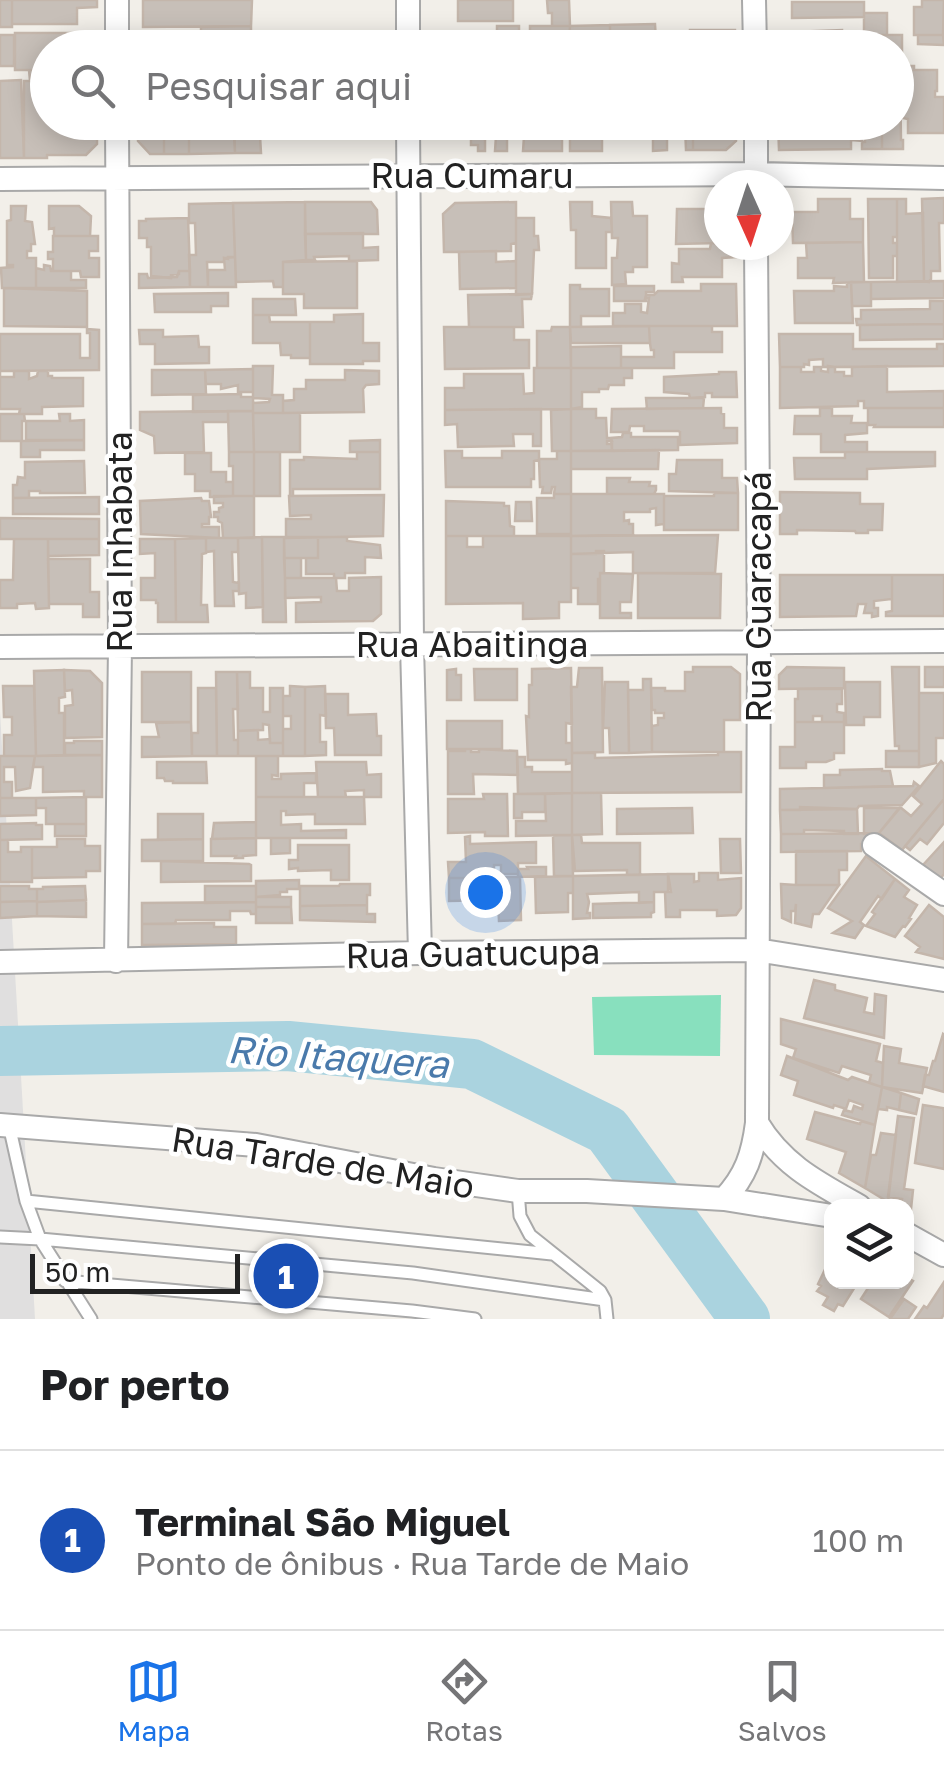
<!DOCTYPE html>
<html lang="pt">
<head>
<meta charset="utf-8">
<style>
  body { margin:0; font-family:"Golos Text",sans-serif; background:#f6f6f6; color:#202124 }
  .controls { position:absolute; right:30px; bottom:30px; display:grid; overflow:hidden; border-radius:20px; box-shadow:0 5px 25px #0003 }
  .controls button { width:90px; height:90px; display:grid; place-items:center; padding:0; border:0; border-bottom:2px solid #e0e0e0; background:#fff; color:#202124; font:50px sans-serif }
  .compass { position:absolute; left:704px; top:170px; width:90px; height:90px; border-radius:50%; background:#fff; box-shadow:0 5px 25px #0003; rotate:177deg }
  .scale { position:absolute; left:30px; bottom:25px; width:210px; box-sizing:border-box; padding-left:10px; border:5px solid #222; border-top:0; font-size:28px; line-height:35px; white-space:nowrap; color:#222; -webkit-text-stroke:8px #fff; paint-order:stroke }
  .you { position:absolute; left:485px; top:892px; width:35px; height:35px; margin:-25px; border:8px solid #fff; border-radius:50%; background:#1a73e8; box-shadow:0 0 0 15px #1a73e833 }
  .badge { display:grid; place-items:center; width:65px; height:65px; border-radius:50%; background:#1a73e8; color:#fff; font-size:32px; font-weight:700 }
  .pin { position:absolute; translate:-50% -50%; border:5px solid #fff; box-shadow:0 2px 10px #0006 }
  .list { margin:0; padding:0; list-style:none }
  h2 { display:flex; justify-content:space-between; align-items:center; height:130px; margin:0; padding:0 40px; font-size:42px }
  h2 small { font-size:32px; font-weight:400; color:#757577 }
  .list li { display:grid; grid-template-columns:65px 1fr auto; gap:30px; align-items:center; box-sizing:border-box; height:180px; padding:0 40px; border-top:2px solid #e0e0e0 }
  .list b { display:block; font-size:38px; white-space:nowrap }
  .list p { margin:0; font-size:32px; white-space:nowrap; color:#757577 }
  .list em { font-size:32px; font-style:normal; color:#757577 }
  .icon { flex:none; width:55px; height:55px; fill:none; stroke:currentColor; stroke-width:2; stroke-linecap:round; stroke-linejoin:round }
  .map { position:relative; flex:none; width:944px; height:1319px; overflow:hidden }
  .search { position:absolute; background:#fff; box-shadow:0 5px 25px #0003; left:30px; right:30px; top:30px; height:110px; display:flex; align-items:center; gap:25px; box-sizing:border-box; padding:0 35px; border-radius:55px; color:#757577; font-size:38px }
  .sheet { height:310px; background:#fff }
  nav { display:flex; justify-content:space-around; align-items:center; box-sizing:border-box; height:140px; border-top:2px solid #e0e0e0; background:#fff; font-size:28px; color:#757577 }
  nav a { display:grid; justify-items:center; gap:5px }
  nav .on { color:#1a73e8 }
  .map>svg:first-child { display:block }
  .residential { fill:#e0dfdf }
  .pitch { fill:#88e0be }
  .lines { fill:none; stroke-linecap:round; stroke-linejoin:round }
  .river { stroke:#aad3df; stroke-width:50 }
  .building { fill:#c7bfb8; stroke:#c4b6ab; stroke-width:2.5 }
  .service-casing { stroke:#a9a9a9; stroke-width:15 }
  .minor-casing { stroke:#a9a9a9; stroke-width:26 }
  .service { stroke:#fff; stroke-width:11 }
  .minor { stroke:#fff; stroke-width:22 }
  .labels { text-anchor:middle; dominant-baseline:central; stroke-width:9; stroke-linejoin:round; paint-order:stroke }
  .street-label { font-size:35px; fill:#222; stroke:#fff }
  .water-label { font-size:38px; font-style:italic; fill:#4a7aab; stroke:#fff }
</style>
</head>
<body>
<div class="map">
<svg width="944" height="1319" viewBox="0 0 944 1319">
  <rect width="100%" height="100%" fill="#f2efe9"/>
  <path class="residential" d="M0 712 35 1319H0Z"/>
  <path class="pitch" d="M721 995 720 1056 594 1055 592 997Z"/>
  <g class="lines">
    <path class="river" d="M0 1051 288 1046 472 1064 607 1130 745 1319"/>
  </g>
  <path class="building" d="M0 0H12V27H0Z
    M12 0H97V7L77 8V24H12Z
    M143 0H252L251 26 143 27Z
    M458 0H513V21H458Z
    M547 0H569L570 26H552V13H548Z
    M922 0H944L943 35H914V7H922Z
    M792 2H864V17L792 18Z
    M864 13H887V35H864Z
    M655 24 656 41 610 42V25Z
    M610 25V48H569L570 26Z
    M251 26V48H226V44L201 41V27Z
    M497 26H519V32H530V46L443 47V37H460V33L497 31Z
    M530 26H570L569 47 530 46Z
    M690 30H735L736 48H675V32H690Z
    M842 30V41L849 40V33L864 32 865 48H792V32Z
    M15 33H91V48H48V70H15Z
    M0 35H14V66H0Z
    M864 35H902V55H896V48H865Z
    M918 35H943L944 45 918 44Z
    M897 66V74H900L901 140H903V149H882V122H896Z
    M902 66H914V70H937V91H935V97H944V133H908V119L903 118Z
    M29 70H48V122H97V144L86 155H47V158H24V81H30Z
    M21 80 24 158H0V81Z
    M138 122H164V154H150L138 141Z
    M164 122H189V154H164Z
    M192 122H234L235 153 189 154V130L192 131Z
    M240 122H281V125H274L273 136H260L261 153H235L234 135 240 134Z
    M465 122H485V151H478V145H471V133L466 134Z
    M491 122H521V136H507V151H495L496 136 491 135Z
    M525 122H570V126H562V151H523Z
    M671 122H693V150H686L685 126H671Z
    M693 122H736V141L726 150H693Z
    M778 122H862V141L851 140V149L779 150Z
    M865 122H882V149H862V142H865Z
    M587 123V126H602V151H570V124Z
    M653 131H667V150L653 151Z
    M944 198V223H939L940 271H931V279L929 282 924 281 922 199Z
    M818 199H850V219H863V242L793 243 792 212H818Z
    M868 199H897V237H893V243H897V256H893V278H869Z
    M897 199H906V214L923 213 924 281 897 282Z
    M305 202H371L377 210 378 234H305Z
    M305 202 306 260 283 262V287H274L273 281 236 282 233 203Z
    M516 202V243L511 244V251L444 252 443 214 455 203Z
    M570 202H592V216L611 218 612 232H606V268H576V230H571Z
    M611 202H632L633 216H647V267H633V272H625L626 284 612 285V258H617L618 238H612Z
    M233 203 235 257 224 258V262H207L208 287H190L189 255H196L195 223H189V204Z
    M11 206H26L25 221 32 222 35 244H31V251H27V258H36V288H2L1 268 13 267V265H7V221L11 220Z
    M49 206H79L91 216 90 236H54V228L49 229Z
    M677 209H719V243L676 244Z
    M188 218 190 271H179V274L171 275V278L151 276V247H147V238H139V221H146V219Z
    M516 218H534V236H538L539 250H534L532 294 516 295Z
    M363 233V248L378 247V260L349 261V256L314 257 315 260H306L305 234Z
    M53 236H98V251H89V258H99V277H81L80 271H53V259H48V252H53Z
    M863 242 864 282 833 283 834 278H798V258H807L806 243Z
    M711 243 736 245V257L722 258V277H682L683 282H672V263L679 264V249H710Z
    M496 251V262L516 261V288L460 289 459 252Z
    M228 257H235L236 287H208V270H225L224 258 228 259Z
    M357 261V308H304V294H283V262Z
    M44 265 50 266 51 271H71V280H86V288H36V268L44 270Z
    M179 271H190V287L139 288V274H147L148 278 177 277Z
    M944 281V298L871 299V282Z
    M851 282H871V306H852Z
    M851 282 853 323H795L794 291H834V286L847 287V283Z
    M701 284H736L737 326H613V313H625V304H641V312L647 313 649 298 645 299 646 295H654L658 291H701Z
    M570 285H580V289H609V316H581V327H570Z
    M614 286H654V292H646V301H614Z
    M4 288 87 291V327L4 326Z
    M228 293V306H211V312H155L154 294Z
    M532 294 531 299H522L523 327H469L468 295Z
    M253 299H295L296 315H253Z
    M930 301H944V324L857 325 856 319H861V310L930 309Z
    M363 314V343H379V361H363V364H310V322H334V315Z
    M253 315H269L270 322H310V358H291V355H281L280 343H253Z
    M944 324V339L860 340V325Z
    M649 326 650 343H571L570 327Z
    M649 326H712V332H722V352H674V368H621V357H654V350H651L650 343Z
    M444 327H514V340H529V368L445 369Z
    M552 327H570L571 368H537V331H551Z
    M87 329 99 330V370L0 371V334H80V358H90V333H87Z
    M139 330H163V337L198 336 199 347H209V363L155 364V344H140Z
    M779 334H853V349H937V344H944V366L823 367V359L809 360V365L804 364V367H780Z
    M621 346V368H571V347Z
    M253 366H273L272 395H283V413H253V403L269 402 270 399 253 398Z
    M828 366 835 367V372H844V376H852V367L887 366V392L944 391V408H864V401H858V406L780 408V367H801V372H814V367H821V371L828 372Z
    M534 368H571V409L445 410V388H464V374H523L524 394 534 393Z
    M571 368H632V378H624V385H609L608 389H599V392H582V407L571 409Z
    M253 369V392H238V385L221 389V384H206L205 370Z
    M152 370H205L206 394 152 395Z
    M345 370 379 371V384L366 385 363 389 364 412 283 413V401L294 400V389H306V380H345Z
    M0 371V377H14V371H29V379L37 376 38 371H48V376H52V378H83V406L42 407V414H19L20 409H0Z
    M719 372H736L737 397H712V393H705V397L690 398 689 394 664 392V377L719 374Z
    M241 394V397H253V411L193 412V395Z
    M646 398H704L703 408 647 409Z
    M721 408V413L724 414V428H737V443L680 445V432L678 431H644V426H630L629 432H611L612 409Z
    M820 408H832V416H852L851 423H867V433L845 435V442H867V452H821V434H794L795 416H820Z
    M868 408H944V427H874L875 425H868Z
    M541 409V446H533V434H513L514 446 458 447 457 424 445 425V410Z
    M571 409V451H552L551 410Z
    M571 409H596V418H606L607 438H611L612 441H607V444H612V451H571Z
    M228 411H253L254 452H229Z
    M228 411V422H203L204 452 155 453 154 436 140 430V412Z
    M253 413H300V452H254Z
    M0 414H24L25 421H22V441H0Z
    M59 414H70V421L84 420V440H26V421H60Z
    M623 433H631V437H678V450L612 451 611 438 622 437Z
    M84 440V450H40V457H21V441Z
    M380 440V452H350V441Z
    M659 450 658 469H571V451Z
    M445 451H462V458H502V451H539V460L534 461V479H531V487H446Z
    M557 451H571V494H554L555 487H552L551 493H542L543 487H540L539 459H557Z
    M229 452H254V496H233V466H229Z
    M254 452H280V496H254Z
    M357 452H380V489H293V496H290V460H304V457L357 459Z
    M845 452H935V466L867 469V479H795L794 458H845Z
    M185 453H211V472H226V482H233V496L210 497V491H195V474H185Z
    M677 460H722V478H737L738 493 669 491V474H676Z
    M84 461 85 493H40V491H29V498H13V485H17L18 477 25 478V462Z
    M607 478H630L629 482H650L649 486H656V490L654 494H607Z
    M780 492 860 493V504H883L882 530H868V533H856L855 531 797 530V534H780Z
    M714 493H738V530H664V496H714Z
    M554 494H571V534H537V498H554Z
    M571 494H664V524L656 525V508L650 509V512H624V521L629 520V524H633V535L571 536Z
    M384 495 383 536 286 538V519H311V515L290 516 289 496Z
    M214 496H254V538H223L222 523 218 521V517H214V512H219V508L223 507V503H214Z
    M99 497V514H13V498Z
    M201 498 202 501H209L211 517H209V524H202V527H219V538L141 534 140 501Z
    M446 501 504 503V506H509L510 526 514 527V536H446Z
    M516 502H531L532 521H515Z
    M0 518 99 519V539H0Z
    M718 535 715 573H633V552L571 554V536Z
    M446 536H467V547H483V536H571V602H559V618L523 619V603L446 604Z
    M262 537 263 607 246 608V593L239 594 238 538Z
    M262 537H284L286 622H263Z
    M284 537H318V558H284Z
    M318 537H347V541L380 545 381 558 365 557V573H345V578H334V574H306V558H318Z
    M206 538V553L202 554 201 605H207L208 622H176L175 539Z
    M206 538H238V552H232L233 582 239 583V591H233L234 606H215L214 551 206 552Z
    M14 539H48L49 608 36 609 35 603 17 604V608H0V580H13Z
    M48 539H99V555L48 556Z
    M140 539H175L176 622H158V603H156V600H141V578H155V553L140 554Z
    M596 551H604V573H600V579H598V604H578V588H571V554H596Z
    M284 558H301V578H285Z
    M48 559H90V592H99V617H83V604H49Z
    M600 573 633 574 631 602H620V613H631V618H600Z
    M638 573 721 574 720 618H638Z
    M780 575H892V599L874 601V608H878V616L872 617V613H864L866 604H858L856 616 780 617Z
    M892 575H944V616H886V612L892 611Z
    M381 577V614L373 621 296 622V603L321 602V597L285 598V578H336L337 591H349V578Z
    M693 667H731L740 674V720H724V752H652V726L658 725V718H664V713H655V710H652L651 688H665V691H685V672H693Z
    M787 667 844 668V688L779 689V675Z
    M892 667H919V751H899V746H895Z
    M925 667H944V687H925Z
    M571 668 572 724 566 723V743H572V763L566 764V760H528L526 716 529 717V685H532V669Z
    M579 668H602L603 752 572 753 571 687H577Z
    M456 669V675H461V700H447V670Z
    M474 669H517V700H475Z
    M64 670 90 671 102 683V737L65 738V706L73 705 72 690 65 691Z
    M64 670 65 697 59 698V713H64V755L36 756 34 671Z
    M142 672H191V722H142Z
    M216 672H237L238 709H233L234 740H238V756H217Z
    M237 672H250V688H263V712H270V688H283V743H270L269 725 263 724V730L238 731Z
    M643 679H651L652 752 629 753 628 690H643Z
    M605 682H628L629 753H610L609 728H603Z
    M845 682H880V717H864V725H846Z
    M3 686H34L36 756H4V735H12V717H4Z
    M290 686 305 687V756H283V729H291V716H283V696H290Z
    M325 686 326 716 320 715V742H326V755L305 756V687Z
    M198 688H216L217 756H192V733H198Z
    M798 689H842V704H837V712L844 713V722H822V716H813V722H795V699H798Z
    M919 693H944V738H936V763L919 767Z
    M325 694H348V715L376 714 377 736H381V755H335L334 728H326Z
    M447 721H502V749H447Z
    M191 722 192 756 142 757V737H159L156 723Z
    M795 722H844V753H834V759L826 762H806V768H780V747H795Z
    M258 730V740L270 739V743H283V756H238V731Z
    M74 741H102V755H65V743H74Z
    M465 749H471V752H479V749L517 751 518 775 473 774 474 794H448V751H465Z
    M886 751H919V767H886Z
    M718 752H741V792L572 793V753H595V758L718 755Z
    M102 755V797H84V791L43 792V767H33L35 756Z
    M0 756H35L30 788 16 791 15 767H4V782H12V798H0Z
    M256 756H278V776L272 775V779H281V774L316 773V783H304V797H256Z
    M517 757H525V767H532V772H572V793L518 794Z
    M941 761 944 764V799L902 850 879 833 900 807 911 816 922 804 913 796Z
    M157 762H206L207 783H173V781H165L164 778H157Z
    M316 762H366L367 775 381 774V797H364V790L345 791 346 797H318Z
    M882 769V771H890L893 786 824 788V775H840V770Z
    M914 782 919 786 902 805 859 806 857 809 800 807V810H780V789L913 786Z
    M572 793H601L602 834 572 835Z
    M572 793V835L516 836V821H546L545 794Z
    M483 794H507L508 836H485V832L448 833V799H484Z
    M514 794H545V812H522V818H514Z
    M86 797V824H46V808H36V798Z
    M256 797H364L365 824H315V814L286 815V811H281V825L301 824V831L346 830V838H256Z
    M0 798H36V815L0 816Z
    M944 799V823L927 844 920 839 910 850 905 846Z
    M692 808 693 833 617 834V809Z
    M864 808H900L879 833 864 834Z
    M857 809 858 834H844V831L804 830V834H781L780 810Z
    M158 814H203V839L158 840Z
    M256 822V838L212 839 214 823Z
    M36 823V825H42V839L0 840V824Z
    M55 824H86V836H55Z
    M879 833 873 843 861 844V851L781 852V834Z
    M553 835H572L573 876H554Z
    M572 835H581L582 843H640V875H627V870L575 871Z
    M470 836V844L536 842V863H518V874H501V865H494V878H449L448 862H466L465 837Z
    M256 838V855L243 856V858H235L236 856H211V839Z
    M271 838H290V853L271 854Z
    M57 839H85V846H100V871H86V877L32 878V847H57Z
    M203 839V861H142V840Z
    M720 839H740L741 873H721Z
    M0 840H8V852H21V847H32V882H0Z
    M944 842V874L941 878 923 865Z
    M298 845H349V880H331V870L298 871V868L289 869V860H298Z
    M796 851H847V870H839V885H796Z
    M866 856 895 879 882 899 878 896 860 922 864 925 855 938 833 933 852 921 828 908Z
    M161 861 249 864 251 865V881L161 882Z
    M527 867H546V876L518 877V869H528Z
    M699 873H718V880L741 878V908L736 915 717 916V910H680V917H666L665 892H671L668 874H694V882L699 881Z
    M668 874V892H654V902L639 903V892L587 894 589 902 587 913H590V918L573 919V876Z
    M573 876V893H568V912L536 913 535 877Z
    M502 877H520L521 920 499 921 498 900 449 901V878H494V880L502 879Z
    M895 879 909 890 904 897 917 905 909 918 911 919 905 927 903 926 895 937 866 926 875 914 872 912Z
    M299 880V889H287V892H280V895L256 897V881Z
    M340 884H370V895H367V905L300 906V886H339Z
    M781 884 796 885H839L819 914H813L811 927 795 923 796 904 795 911H791V922L782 918Z
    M0 886H29V889H37V901L0 902Z
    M85 886 86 900 37 902V889H43V887Z
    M205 886H256V902L205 903Z
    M256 897H291V907H256Z
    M86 900V917L37 916V902Z
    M37 901V916L0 918V902Z
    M256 902V914H251L250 911H230V920H176L175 924H142V903Z
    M654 902V912L651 913V917L593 918V904Z
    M367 905V914H375V922L300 920V906Z
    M929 905 944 917V959L916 952 920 947 905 936Z
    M256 907H291L292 923H256Z
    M214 923V927H236V944L142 945V924Z
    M814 980 835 985V990L867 998 864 1012 874 1014 875 994 886 996 884 1038 804 1018Z
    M781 1019 880 1044 876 1061 883 1063 882 1087 869 1083 871 1075 842 1066 839 1073 793 1058 796 1049 781 1044Z
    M943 1034 944 1035V1092L923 1086 925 1075H929L933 1061H935Z
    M884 1046 901 1049 899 1063 927 1068 922 1093 882 1087Z
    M787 1056 848 1080 852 1077 882 1087 875 1125 842 1115 844 1110 852 1112 854 1106 862 1109 863 1105 849 1100 846 1109 834 1105 833 1108 794 1095 798 1081 781 1075Z
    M882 1087 901 1093 899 1110 887 1107V1110L878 1109Z
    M901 1093 919 1099 916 1114 899 1110Z
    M923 1105 943 1108 944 1111V1169L915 1163Z
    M815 1112 860 1124 861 1121 875 1125 865 1188 839 1173 846 1152 807 1139Z
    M898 1116 914 1118 904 1189 913 1190 911 1209 901 1206 902 1199 888 1197Z
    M881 1133 896 1135 888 1202 865 1188 871 1155H876Z
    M831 1257 832 1282H858L843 1306 838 1304 834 1311 823 1305 828 1297 817 1291 821 1286 818 1284Z
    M906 1277 913 1281 889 1317 861 1299 872 1282H906Z
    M944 1282V1314L941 1319H915L924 1306 927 1308Z
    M904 1299 916 1307 908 1319H890Z"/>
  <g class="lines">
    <defs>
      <path id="service" d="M9 1125 26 1201 40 1239 91 1319
        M518 1191 520 1216 530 1235 600 1291 605 1300 607 1319
        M26 1201 552 1254
        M0 1237 40 1239 413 1273 605 1300
        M65 1281 412 1311 475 1319"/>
      <path id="minor" d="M117 0V48
        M754 0 755 48
        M408 48V0
        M408 122 412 645 420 953
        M756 122V185
        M0 179 756 174 944 178
        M0 647 944 641
        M874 845 944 894
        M116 961 120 646 117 122
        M0 962 420 953 756 950 944 980
        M757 1123C782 1165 818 1183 859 1206
        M0 1125 256 1145 434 1179 518 1191H587L724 1199 832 1216
        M724 1199C746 1176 753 1154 757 1123L759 641 756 245
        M906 1234 944 1255"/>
    </defs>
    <use href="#service" class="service-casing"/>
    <use href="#minor" class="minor-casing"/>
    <use href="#service" class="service"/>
    <use href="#minor" class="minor"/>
  </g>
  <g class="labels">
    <g class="street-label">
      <text x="472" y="175">Rua Cumaru</text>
      <text transform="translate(119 542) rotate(-90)">Rua Inhabata</text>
      <text transform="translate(758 597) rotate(-90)">Rua Guaracapá</text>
      <text x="472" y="644">Rua Abaitinga</text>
      <text transform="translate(473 953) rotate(-1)">Rua Guatucupa</text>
      <text transform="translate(323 1162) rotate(9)">Rua Tarde de Maio</text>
    </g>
    <g class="water-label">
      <text transform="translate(338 1056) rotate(4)">Rio Itaquera</text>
    </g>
  </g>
</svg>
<div class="controls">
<button><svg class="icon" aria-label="layers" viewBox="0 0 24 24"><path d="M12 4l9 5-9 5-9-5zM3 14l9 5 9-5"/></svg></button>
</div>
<svg class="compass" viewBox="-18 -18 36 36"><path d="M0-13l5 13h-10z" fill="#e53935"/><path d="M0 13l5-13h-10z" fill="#757577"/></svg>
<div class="scale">50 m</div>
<div class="you"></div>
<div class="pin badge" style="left:286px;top:1276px;background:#1a4fb4">1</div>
<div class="search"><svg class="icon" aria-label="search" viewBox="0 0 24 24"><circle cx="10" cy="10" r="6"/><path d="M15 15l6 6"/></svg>Pesquisar aqui</div>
</div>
<section class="sheet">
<h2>Por perto<small></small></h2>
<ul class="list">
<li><span class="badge" style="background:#1a4fb4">1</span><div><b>Terminal São Miguel</b><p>Ponto de ônibus · Rua Tarde de Maio</p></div><em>100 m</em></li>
</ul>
</section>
<nav>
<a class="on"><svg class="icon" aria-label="map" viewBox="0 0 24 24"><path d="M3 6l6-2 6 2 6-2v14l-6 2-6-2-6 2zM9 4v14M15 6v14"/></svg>Mapa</a>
<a><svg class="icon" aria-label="directions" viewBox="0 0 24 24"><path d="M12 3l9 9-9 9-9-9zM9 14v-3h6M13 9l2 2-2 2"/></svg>Rotas</a>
<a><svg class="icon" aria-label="saved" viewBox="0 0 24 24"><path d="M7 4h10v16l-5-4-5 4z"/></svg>Salvos</a>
</nav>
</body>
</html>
